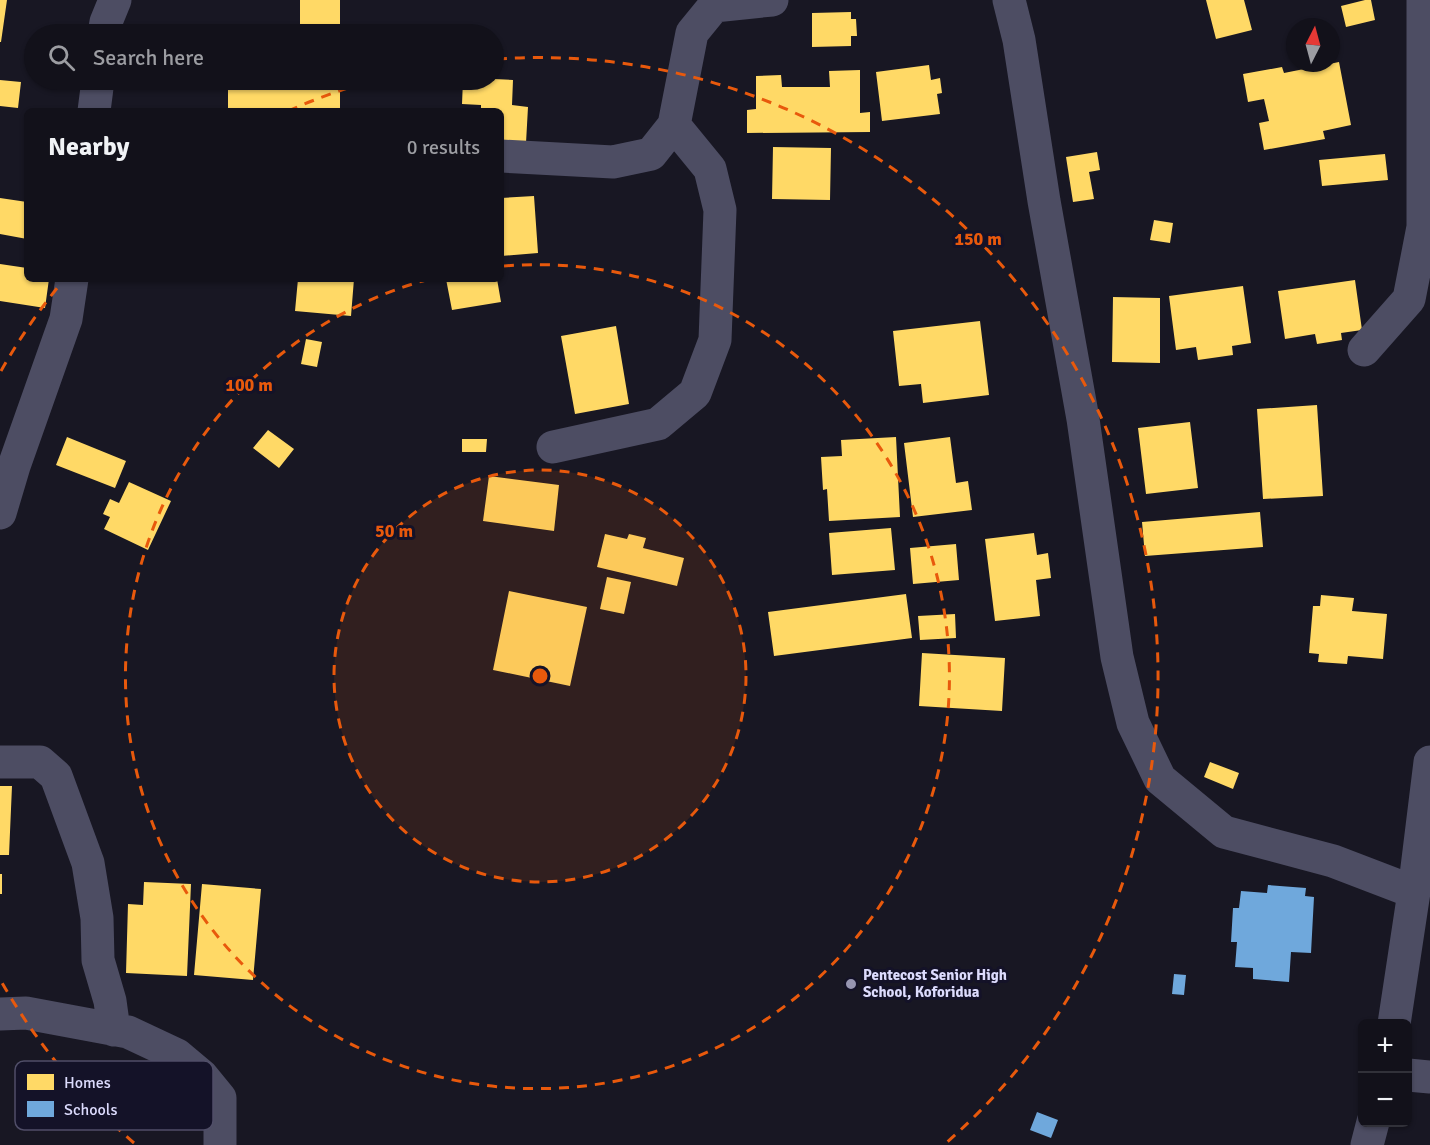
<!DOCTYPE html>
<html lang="en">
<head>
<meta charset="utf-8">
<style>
  body { margin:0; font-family:Signika,sans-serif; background:#1f1f27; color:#f1f3f6 }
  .controls { position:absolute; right:18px; bottom:18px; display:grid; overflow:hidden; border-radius:9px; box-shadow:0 2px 4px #0004 }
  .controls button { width:54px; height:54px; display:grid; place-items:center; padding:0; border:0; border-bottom:2px solid #313139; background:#12111a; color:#f1f3f6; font:30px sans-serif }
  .compass { position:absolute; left:1286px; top:18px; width:54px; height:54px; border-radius:50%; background:#12111a; box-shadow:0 2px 4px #0004; rotate:6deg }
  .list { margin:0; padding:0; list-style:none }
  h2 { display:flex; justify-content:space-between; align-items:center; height:78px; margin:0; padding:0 24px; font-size:26px }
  h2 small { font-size:20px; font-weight:400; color:#9c9da2 }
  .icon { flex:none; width:33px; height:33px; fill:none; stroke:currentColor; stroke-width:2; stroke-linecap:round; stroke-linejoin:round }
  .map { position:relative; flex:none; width:1430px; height:1145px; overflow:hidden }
  .search { position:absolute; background:#12111a; box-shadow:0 2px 4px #0004; left:24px; top:24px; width:480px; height:66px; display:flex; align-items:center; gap:15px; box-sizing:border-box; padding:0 21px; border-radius:33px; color:#9c9da2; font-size:22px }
  .panel { position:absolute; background:#12111a; box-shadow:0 2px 4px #0004; left:24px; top:108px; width:480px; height:174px; border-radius:9px }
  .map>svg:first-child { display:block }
  .homes { fill:#ffd966 }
  .schools { fill:#6fa8dc }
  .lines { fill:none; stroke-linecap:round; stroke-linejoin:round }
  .minor { stroke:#4d4d63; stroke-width:33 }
  .ring { fill:none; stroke:#e8590c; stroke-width:3; stroke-dasharray:10 8 }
  .poi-dot { fill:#9796b1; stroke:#141228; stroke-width:2 }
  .labels { text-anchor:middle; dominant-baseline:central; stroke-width:6; stroke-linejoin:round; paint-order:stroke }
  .poi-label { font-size:15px; font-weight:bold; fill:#dcdbfd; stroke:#141228; text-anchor:start }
  .key { fill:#141228; stroke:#504e68; stroke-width:1.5 }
  .key-label { font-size:16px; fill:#dcdbfd }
  .centre { fill:#e8590c; stroke:#141228; stroke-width:3 }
  .ring-label { font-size:18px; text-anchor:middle; font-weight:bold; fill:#e8590c; stroke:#141228; stroke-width:6; stroke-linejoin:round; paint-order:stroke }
</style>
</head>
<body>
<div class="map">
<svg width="1430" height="1145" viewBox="0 0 1430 1145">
  <rect width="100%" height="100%" fill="#181723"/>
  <path class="homes" d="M0 0H7L1 42H0Z
    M300 0H340V34H300Z
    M1206 0H1244L1252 30 1216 39Z
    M1365 0H1371L1375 20 1346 27 1341 6Z
    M851 12V19H856L857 36H851V46L812 47V13Z
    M1339 62 1351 125 1323 131 1325 139 1264 150 1259 123 1269 121 1264 99 1248 102 1243 74 1282 67 1284 73Z
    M929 65 931 80 940 78 942 93 937 94 940 114 882 121 876 72Z
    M860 70V113L870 112V132L747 133V110L756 109V76L781 75 782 87H830L829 71Z
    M494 79 513 80 512 105 528 107 526 143 503 142 504 130H501V111H481V105L462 104 463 80Z
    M0 80 21 82 18 108 0 106Z
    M228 80H340V111H228Z
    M773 147 831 148 830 200 772 199Z
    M1097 152 1100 170 1089 172 1094 199 1073 202 1066 157Z
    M1385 154 1388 180 1322 186 1319 160Z
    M534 196 538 253 501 256V198Z
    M0 198 27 202V239L0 234Z
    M1154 220 1173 223 1170 243 1150 240Z
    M0 264 27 268V279H49L45 308 0 301Z
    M298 279H354L351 316 295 311Z
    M446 279H497L501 302 452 310Z
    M1355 280 1362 330 1341 333 1342 340 1317 344 1315 334 1285 339 1278 291Z
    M1243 286 1251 343 1232 346 1233 355 1198 360 1196 347 1176 350 1169 296Z
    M1113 297 1160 298V363L1112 362Z
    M980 321 989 395 923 403 921 384 899 386 893 331Z
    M616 326 629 404 575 414 561 336Z
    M306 339 322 342 317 367 301 364Z
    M1317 405 1323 496 1263 499 1257 409Z
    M1190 422 1198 488 1146 494 1138 428Z
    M268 430 294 449 279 468 253 448Z
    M67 437 126 461 115 488 56 465Z
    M896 437 900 517 829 521 827 489 823 490 821 457 842 456 841 440Z
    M950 437 956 483 968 481 972 510 913 517 904 443Z
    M462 439H487L486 452H462Z
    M489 476 559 485 554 531 483 521Z
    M129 482 171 501 148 550 104 529 110 517 103 514 110 499 119 503Z
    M1260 512 1263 547 1145 556 1142 522Z
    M891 528 895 570 832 575 829 533Z
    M1034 533 1037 555 1048 553 1051 578 1036 580 1040 616 995 621 985 539Z
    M605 534 627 539 629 534 646 538 643 548 684 558 677 586 597 567Z
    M956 544 959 580 913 584 910 548Z
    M607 577 631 582 624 614 600 609Z
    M509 591 587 607 570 686 493 670Z
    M906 594 912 638 774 656 768 612Z
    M1321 595 1354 598 1352 611 1387 614 1383 659 1348 656 1347 664 1318 662 1319 654 1309 653 1313 606H1320Z
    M955 614 956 638 920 640 918 616Z
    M922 653 1005 658 1002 711 919 706Z
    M1210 762 1239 773 1233 789 1204 777Z
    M0 786H12L9 855H0Z
    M0 874H2V894H0Z
    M144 882 191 884 187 976 126 973 128 904 143 905Z
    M202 884 261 889 253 980 194 975Z"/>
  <path class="schools" d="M1268 885 1306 888 1305 896 1314 897 1311 953 1291 952 1289 982 1253 979V968L1235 967 1237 942H1231L1233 908H1239L1241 891 1267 893Z
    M1174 974 1186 975 1184 995 1172 994Z
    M1037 1112 1058 1120 1051 1138 1030 1130Z"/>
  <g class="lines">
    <path class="minor" d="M1009 0 1019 40 1044 201 1083 419 1117 657 1133 723 1160 779 1224 832 1333 861 1414 892
      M104 34 106 22 115 0
      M94 111 98 80
      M501 156 613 162 651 154 674 125 692 33 714 6 772 0
      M1364 350 1409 299 1423 227V0
      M553 447 658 424 695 393 715 340 720 210 710 169 674 125
      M0 513 14 466 66 319 72 279
      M0 762H40L56 776 88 863 97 918 98 960 110 1001 114 1030
      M0 1014 26 1013 128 1032 177 1055 202 1076 220 1098V1145
      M1394 1024 1414 892 1430 762
      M1408 1075 1430 1077
      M1367 1145 1373 1122"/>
  </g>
  <circle cx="540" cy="676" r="206" fill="#e8590c" fill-opacity=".12"/>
  <g class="ring">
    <circle cx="540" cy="676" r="206"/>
    <path d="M504 266A412 412 0 1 1 426 280"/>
    <path d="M134 1143A619 619 0 0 1 1 981M1 371A619 619 0 0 1 62 282M288 111A619 619 0 0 1 375 80M497 59A619 619 0 0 1 946 1143"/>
  </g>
  <circle class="poi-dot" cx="851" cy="984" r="6"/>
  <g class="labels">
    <g class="poi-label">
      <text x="863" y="975">Pentecost Senior High<tspan x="863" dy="17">School, Koforidua</tspan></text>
    </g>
  </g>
  <rect x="15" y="1061" width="198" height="69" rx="9" class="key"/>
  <rect x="27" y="1074" width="27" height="16" fill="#ffd966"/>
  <rect x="27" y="1101" width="27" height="16" fill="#6fa8dc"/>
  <g class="key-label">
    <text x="64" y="1088">Homes</text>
    <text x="64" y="1115">Schools</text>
  </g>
  <circle cx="540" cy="676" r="9" class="centre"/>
  <g class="ring-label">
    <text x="978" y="245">150 m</text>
    <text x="249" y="391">100 m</text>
    <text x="394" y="537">50 m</text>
  </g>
</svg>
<div class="controls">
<button>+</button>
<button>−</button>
</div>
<svg class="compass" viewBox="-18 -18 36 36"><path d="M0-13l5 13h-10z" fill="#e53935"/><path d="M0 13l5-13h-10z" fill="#9c9da2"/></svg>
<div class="search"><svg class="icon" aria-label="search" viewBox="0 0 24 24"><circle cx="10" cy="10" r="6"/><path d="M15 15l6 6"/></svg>Search here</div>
<section class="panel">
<h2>Nearby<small>0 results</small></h2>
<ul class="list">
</ul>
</section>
</div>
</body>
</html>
